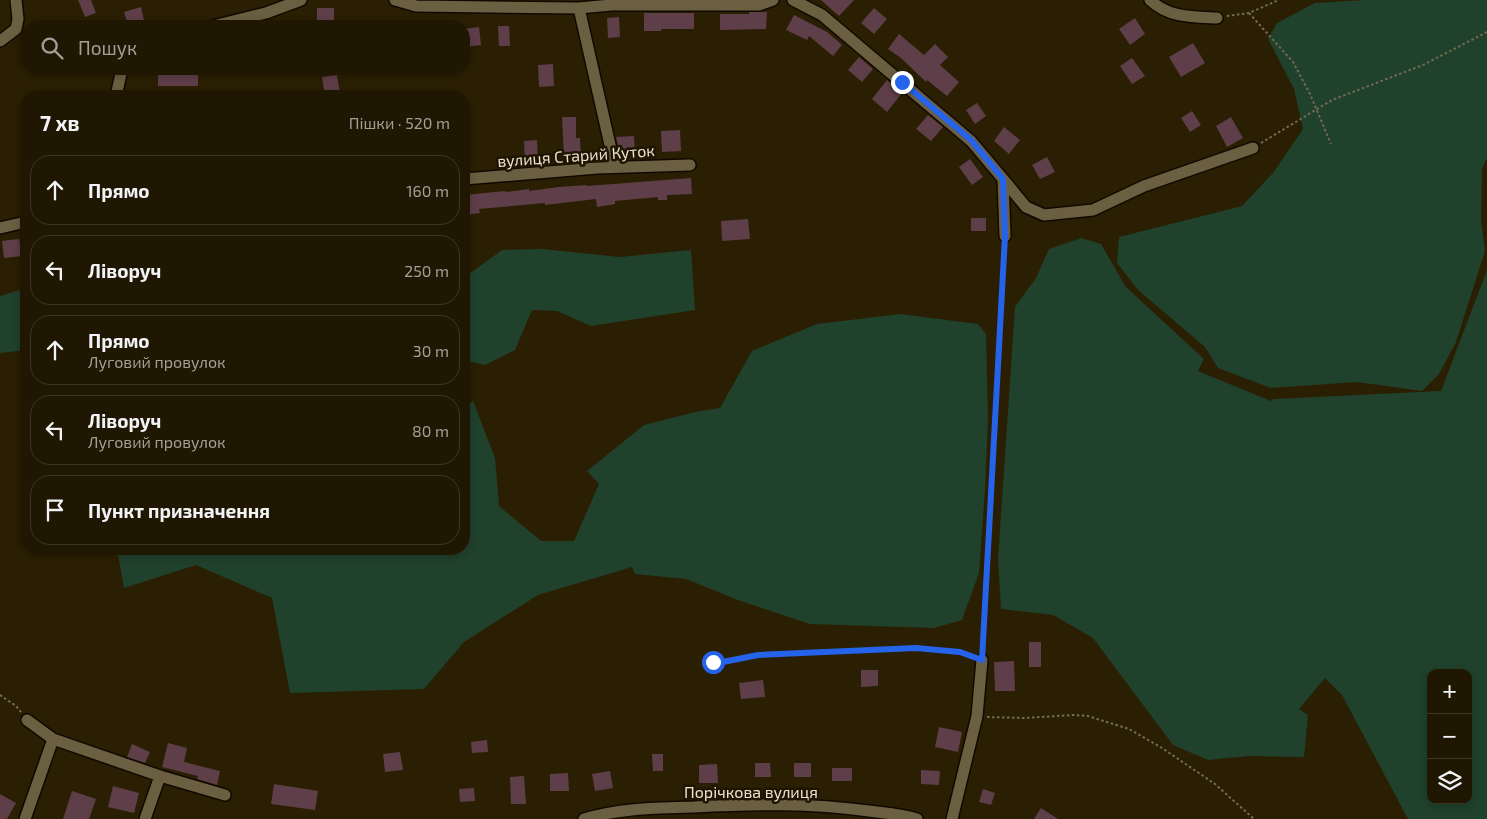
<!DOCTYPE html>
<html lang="uk">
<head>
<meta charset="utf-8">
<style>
  body { margin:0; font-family:"Exo 2",sans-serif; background:#2d2411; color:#f1f3f6 }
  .controls { position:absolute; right:15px; bottom:15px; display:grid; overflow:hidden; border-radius:10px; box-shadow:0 2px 8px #0003 }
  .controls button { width:45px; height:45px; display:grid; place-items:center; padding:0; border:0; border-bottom:1px solid #3d3624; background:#201702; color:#f1f3f6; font:25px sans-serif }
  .stop { position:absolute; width:15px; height:15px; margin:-11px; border:4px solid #2563eb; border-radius:50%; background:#fff }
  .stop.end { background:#2563eb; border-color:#fff; box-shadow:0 1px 5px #0008 }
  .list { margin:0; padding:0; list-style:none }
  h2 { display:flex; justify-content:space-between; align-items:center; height:65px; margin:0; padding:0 20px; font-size:21px }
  h2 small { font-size:16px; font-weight:400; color:#a29f99 }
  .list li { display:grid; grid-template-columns:32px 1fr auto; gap:15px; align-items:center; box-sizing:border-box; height:70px; margin:0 10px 10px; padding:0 10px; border:1px solid #3d3624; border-radius:20px }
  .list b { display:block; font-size:19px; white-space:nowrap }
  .list p { margin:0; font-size:16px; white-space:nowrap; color:#a29f99 }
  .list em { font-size:16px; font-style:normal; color:#a29f99 }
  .icon { flex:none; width:28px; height:28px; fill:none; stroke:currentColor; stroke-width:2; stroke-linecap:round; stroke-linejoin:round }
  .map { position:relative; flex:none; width:1487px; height:819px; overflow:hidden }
  .search { position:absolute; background:#201702; box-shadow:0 2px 8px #0003; left:20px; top:20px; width:450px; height:55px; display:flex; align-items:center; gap:12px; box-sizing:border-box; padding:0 18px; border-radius:20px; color:#a29f99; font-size:19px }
  .panel { position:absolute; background:#201702; box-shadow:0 2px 8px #0003; left:20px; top:90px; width:450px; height:465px; border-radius:20px }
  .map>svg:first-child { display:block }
  .green { fill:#20412c; fill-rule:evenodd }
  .building { fill:#5e3e49 }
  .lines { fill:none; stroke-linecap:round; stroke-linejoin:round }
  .minor-casing { stroke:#110900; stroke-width:14 }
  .path { stroke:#746b52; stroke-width:2; stroke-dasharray:2.5 2.5; stroke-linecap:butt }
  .minor { stroke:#6b5f41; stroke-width:11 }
  .route { stroke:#2563eb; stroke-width:6 }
  .labels { text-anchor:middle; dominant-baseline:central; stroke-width:5; stroke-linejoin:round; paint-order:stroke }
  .street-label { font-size:16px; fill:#eae3d2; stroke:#201500 }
</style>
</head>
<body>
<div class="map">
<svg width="1487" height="819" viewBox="0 0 1487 819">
  <rect width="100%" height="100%" fill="#2a1f02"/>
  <path class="green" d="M1365 0H1487V158L1482 169 1481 219 1485 251 1456 342 1439 374 1422 391 1357 382 1271 388 1218 368 1205 347 1138 290 1117 263 1119 237 1242 206 1273 173 1303 129 1294 89 1268 39 1277 23 1315 3Z
    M1081 238 1101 244 1126 287 1204 359 1198 371 1271 401 1273 399 1441 391 1487 270V819H1408L1342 695 1325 678 1299 709 1308 715 1304 757 1249 756 1208 760 1173 745 1093 638 1053 615 1001 609 998 559 1015 307 1036 278 1049 249ZM1431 673H1468V800H1431Z
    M542 249 620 257 691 250 695 310 591 326 557 311 532 310 515 350 485 365 464 360V272L469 274 502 250Z
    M26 288V350L0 353V296Z
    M900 314 978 324 986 334 988 420 985 490 979 573 962 620 934 628 810 624 738 600 686 579 635 574 632 567 538 595 464 642 424 689 290 693 272 598 196 565 124 588 117 549H464V408L473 401 495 458 499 506 541 541H574L599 484 587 471 644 425 695 412 720 408 752 351 817 324Z"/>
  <path class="building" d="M78 0H91L96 13 85 17Z
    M821 0H854L839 16Z
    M141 7 144 20 128 25 124 12Z
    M317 8H334V25H317Z
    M874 8 887 19 874 34 861 23Z
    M749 12H767L766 29 720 30V14H749Z
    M644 13H694V29H661V31H644Z
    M794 15 827 32 842 45 833 56 809 36 807 40 786 30Z
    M619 17 620 37 608 38 607 18Z
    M1135 18 1145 34 1130 45 1119 29Z
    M498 26H509L510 46H499Z
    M479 27 481 45 464 47V29Z
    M899 34 924 55 935 44 948 57 940 65 959 82 947 96 927 80 926 82 901 58 888 49Z
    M1193 43 1205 63 1181 77 1169 57Z
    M859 57 873 69 862 82 848 70Z
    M1132 58 1145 76 1132 84 1120 66Z
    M553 64 554 86 539 87 538 65Z
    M158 69H198V86H158Z
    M337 75 340 94 325 96 322 77Z
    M887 80 902 93 887 112 872 99Z
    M977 103 986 116 975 124 966 110Z
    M1192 111 1201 125 1190 132 1181 118Z
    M928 115 943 127 931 141 916 129Z
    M562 117H576V138H580L581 158 564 159Z
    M1231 117 1243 138 1227 147 1216 126Z
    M1004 127 1020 140 1009 154 994 141Z
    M680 130 681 151 662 152 661 131Z
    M634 136 635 153 620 154 616 137Z
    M537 140 538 162 525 163 524 141Z
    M1047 157 1055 172 1040 179 1032 165Z
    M970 159 983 177 972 185 959 167Z
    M691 178 692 194 667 195V200H658V197L615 201V204L597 207 596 199 545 205V203L479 209 480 213 464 215V195L505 191V192L529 189V191L559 187 587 185V186Z
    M971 218H986V231H971Z
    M748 219 750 239 722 241 721 221Z
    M19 239 22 256 4 258 2 241Z
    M1029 642H1041V667H1029Z
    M1014 661 1015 691H995L994 662Z
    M861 670H878V686L861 687Z
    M763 680 765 697 741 699 739 683Z
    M939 727 962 732 958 752 935 747Z
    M487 740 488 752 472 753 471 742Z
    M168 743 187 748 184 762 220 771 217 785 197 779 198 776 162 767Z
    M132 744 150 752 145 763 127 757Z
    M400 752 403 770 385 772 383 754Z
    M652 754H663V771H653Z
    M755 763H770L771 777H755Z
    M794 763H811V777H794Z
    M717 764 718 783H699V765Z
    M832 768H852V781H832Z
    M921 770 940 771 939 785 921 784Z
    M610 771 613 788 595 791 592 774Z
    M568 773 569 791H550V774Z
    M524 776 526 804H511L510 777Z
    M274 784 318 791 315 810 271 804Z
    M113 786 139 793 134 813 108 807Z
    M474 788 475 801 460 802 459 789Z
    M983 789 995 793 991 805 979 802Z
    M72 791 96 799 89 819H63Z
    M0 794 16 803 7 819H0Z
    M1041 808 1058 819H1034Z"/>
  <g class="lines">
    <defs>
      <path id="minor" d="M395 0 416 6 579 8 611 5H759L773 0
        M793 0 822 15 971 141 1003 179 1005 236
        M1150 0C1169 18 1193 17 1217 18
        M579 8 615 167
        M213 26 266 13 301 0
        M0 41 16 29 18 19 16 0
        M116 96 122 69
        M464 179 597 168 690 165
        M1003 179 1026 207 1044 215 1093 210 1144 186 1253 148
        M0 228 26 222
        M27 720 53 739 160 776 225 795
        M25 819 53 739
        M145 819 160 776
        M584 819C620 808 657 808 694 807 752 804 810 803 869 811 885 813 902 814 917 819
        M952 819 977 716 982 660"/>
    </defs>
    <use href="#minor" class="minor-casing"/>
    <path class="path" d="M1249 13 1293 62 1310 94 1331 144
      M1227 16 1249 13 1279 0
      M1261 143 1332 100 1423 65 1487 32
      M982 648 1005 246
      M713 662H723L758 655 917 648 959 652 972 657
      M0 695 16 706 21 712
      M987 717 1025 718 1073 715 1088 716 1129 729 1162 748 1215 784 1254 819"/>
    <use href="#minor" class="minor"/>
  </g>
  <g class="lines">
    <path class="route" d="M713 662H723L758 655 916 648 960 652 982 660 1005 236 1003 179 971 140 902 82"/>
  </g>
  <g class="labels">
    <g class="street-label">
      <text transform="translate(576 155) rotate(-4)">вулиця Старий Куток</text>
      <text x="751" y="791">Порічкова вулиця</text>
    </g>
  </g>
</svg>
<div class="controls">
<button>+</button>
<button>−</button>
<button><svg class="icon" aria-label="layers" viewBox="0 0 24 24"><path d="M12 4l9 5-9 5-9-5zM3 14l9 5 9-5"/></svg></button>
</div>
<div class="stop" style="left:713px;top:662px"></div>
<div class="stop end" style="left:902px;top:82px"></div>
<div class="search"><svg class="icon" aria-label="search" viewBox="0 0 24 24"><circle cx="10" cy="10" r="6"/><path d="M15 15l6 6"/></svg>Пошук</div>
<section class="panel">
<h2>7 хв<small>Пішки · 520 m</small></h2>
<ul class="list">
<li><svg class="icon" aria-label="ahead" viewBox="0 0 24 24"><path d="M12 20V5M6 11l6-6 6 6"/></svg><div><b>Прямо</b></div><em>160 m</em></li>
<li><svg class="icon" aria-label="left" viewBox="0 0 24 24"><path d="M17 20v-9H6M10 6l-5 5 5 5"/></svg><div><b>Ліворуч</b></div><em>250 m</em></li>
<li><svg class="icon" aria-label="ahead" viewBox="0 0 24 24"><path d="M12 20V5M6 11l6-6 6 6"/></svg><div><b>Прямо</b><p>Луговий провулок</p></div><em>30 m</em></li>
<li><svg class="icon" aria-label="left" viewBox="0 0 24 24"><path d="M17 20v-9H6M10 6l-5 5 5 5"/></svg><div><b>Ліворуч</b><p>Луговий провулок</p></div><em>80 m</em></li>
<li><svg class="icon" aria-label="arrive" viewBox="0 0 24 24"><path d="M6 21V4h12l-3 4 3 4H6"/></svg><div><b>Пункт призначення</b></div></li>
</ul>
</section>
</div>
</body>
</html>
